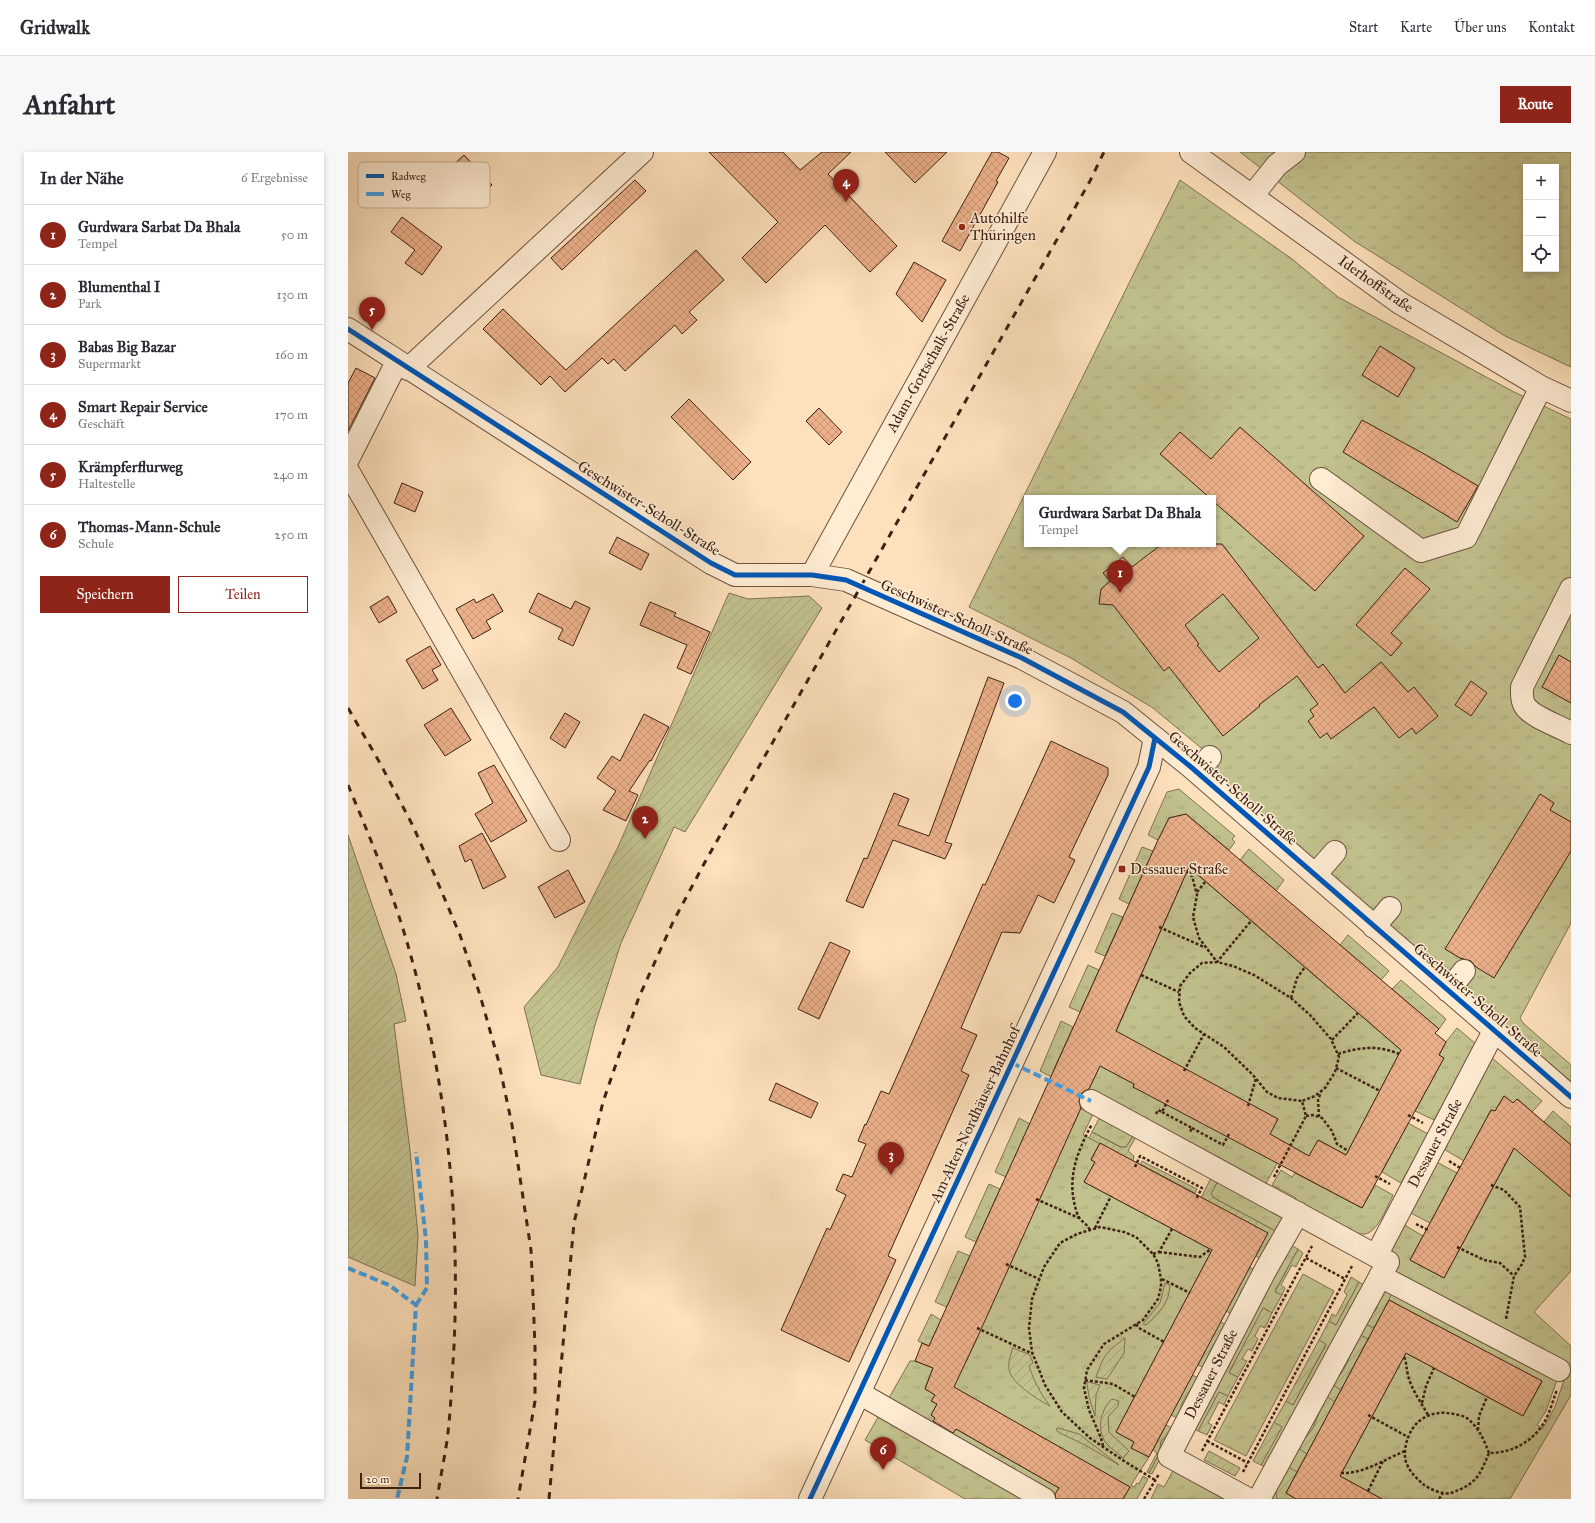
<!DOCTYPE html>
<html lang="de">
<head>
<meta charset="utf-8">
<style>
  body { margin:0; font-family:"IM FELL Great Primer",serif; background:#f7f7f7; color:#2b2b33 }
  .controls { position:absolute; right:12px; top:12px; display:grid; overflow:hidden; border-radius:0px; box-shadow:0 2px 6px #0003 }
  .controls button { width:36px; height:36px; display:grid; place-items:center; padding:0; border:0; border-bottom:1px solid #e1e1e2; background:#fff; color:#2b2b33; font:20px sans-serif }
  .scale { position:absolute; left:12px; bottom:10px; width:61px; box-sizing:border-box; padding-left:4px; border:2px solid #3f2115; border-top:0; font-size:11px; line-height:14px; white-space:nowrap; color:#3f2115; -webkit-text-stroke:3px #feecd3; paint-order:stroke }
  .you { position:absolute; left:667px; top:549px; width:14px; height:14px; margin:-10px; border:3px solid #fff; border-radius:50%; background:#1a73e8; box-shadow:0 0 0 6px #1a73e833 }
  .badge { display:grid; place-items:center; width:26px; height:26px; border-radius:50%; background:#8f2418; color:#fff; font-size:13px; font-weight:700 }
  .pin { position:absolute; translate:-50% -33px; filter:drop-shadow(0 1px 2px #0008) }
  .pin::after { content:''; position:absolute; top:21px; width:14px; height:12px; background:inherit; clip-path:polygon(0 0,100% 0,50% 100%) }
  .popup { position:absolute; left:676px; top:343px; width:192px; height:52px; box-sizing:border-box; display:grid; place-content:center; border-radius:0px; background:#fff; filter:drop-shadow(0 1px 3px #0005); font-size:13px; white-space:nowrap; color:#7c7c81 }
  .popup b { font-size:15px; color:#2b2b33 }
  .popup::after { content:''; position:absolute; left:50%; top:100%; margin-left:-8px; border:8px solid transparent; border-top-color:#fff }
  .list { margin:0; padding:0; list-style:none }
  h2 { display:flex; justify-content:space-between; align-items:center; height:52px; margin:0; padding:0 16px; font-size:17px }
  h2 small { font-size:13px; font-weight:400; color:#7c7c81 }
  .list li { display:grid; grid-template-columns:26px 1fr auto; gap:12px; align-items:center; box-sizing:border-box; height:60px; padding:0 16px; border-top:1px solid #e1e1e2 }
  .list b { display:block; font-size:15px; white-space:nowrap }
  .list p { margin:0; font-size:13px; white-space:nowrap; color:#7c7c81 }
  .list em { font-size:13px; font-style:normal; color:#7c7c81 }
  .actions { display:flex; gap:8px; padding:12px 16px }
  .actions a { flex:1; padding:9px 0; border:1px solid #8f2418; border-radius:0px; text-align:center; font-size:14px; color:#8f2418 }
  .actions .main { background:#8f2418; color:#fff }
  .icon { flex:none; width:22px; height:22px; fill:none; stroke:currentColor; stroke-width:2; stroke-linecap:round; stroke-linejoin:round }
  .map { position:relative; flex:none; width:1223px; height:1347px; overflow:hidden; border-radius:0px }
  header { display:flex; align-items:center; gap:24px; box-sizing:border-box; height:56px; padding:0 20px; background:#fff; border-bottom:1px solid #e1e1e2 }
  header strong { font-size:19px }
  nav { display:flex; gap:22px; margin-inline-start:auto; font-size:14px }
  .intro { display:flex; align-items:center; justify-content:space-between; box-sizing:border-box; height:96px; padding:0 24px }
  h1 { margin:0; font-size:28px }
  .button { padding:10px 18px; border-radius:0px; background:#8f2418; color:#fff; font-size:14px; font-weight:700 }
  main { display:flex; gap:24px; padding:0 24px }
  aside { flex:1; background:#fff; border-radius:0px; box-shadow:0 2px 6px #0003 }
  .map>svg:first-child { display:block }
  .grass { fill:url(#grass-tufts); stroke:#807252; fill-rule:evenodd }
  .garden { fill:url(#garden-furrows); stroke:#807252 }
  .building { fill:url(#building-cross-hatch); stroke:#3f2115; fill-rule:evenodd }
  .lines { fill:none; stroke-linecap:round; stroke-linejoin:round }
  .minor-casing { stroke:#6e513f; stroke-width:24 }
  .path { stroke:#3f2115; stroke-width:2.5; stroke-dasharray:3 2; stroke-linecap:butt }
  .minor { stroke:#feecd3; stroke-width:22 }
  .rail { stroke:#3f2115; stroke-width:3; stroke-dasharray:7 7; stroke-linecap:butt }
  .quiet { stroke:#3fa2ea; stroke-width:4; stroke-dasharray:8 4; stroke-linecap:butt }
  .cycleway-casing { stroke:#feecd3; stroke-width:8 }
  .cycleway { stroke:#0057b8; stroke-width:5 }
  .poi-dot { fill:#8f2418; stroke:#feecd3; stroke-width:1.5 }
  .labels { text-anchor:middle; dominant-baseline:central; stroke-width:3; stroke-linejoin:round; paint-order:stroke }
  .poi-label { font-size:15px; fill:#3f2115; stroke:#feecd3; text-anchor:start }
  .street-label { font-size:15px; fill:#3f2115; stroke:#feecd3 }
  .key { fill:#feecd3; stroke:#c5af9a; stroke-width:1 }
  .key-label { font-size:11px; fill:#3f2115 }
</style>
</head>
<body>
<header>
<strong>Gridwalk</strong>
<nav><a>Start</a><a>Karte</a><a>Über uns</a><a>Kontakt</a></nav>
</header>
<div class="intro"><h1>Anfahrt</h1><a class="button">Route</a></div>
<main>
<aside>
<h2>In der Nähe<small>6 Ergebnisse</small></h2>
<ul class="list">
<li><span class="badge">1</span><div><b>Gurdwara Sarbat Da Bhala</b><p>Tempel</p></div><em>50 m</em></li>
<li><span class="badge">2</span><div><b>Blumenthal I</b><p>Park</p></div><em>130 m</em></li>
<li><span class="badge">3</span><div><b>Babas Big Bazar</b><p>Supermarkt</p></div><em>160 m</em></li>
<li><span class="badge">4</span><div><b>Smart Repair Service</b><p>Geschäft</p></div><em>170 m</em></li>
<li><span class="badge">5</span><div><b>Krämpferflurweg</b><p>Haltestelle</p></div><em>240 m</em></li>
<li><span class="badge">6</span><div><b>Thomas-Mann-Schule</b><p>Schule</p></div><em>250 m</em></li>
</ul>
<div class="actions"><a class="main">Speichern</a><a>Teilen</a></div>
</aside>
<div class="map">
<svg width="1223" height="1347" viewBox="0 0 1223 1347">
  <defs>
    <pattern id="grass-tufts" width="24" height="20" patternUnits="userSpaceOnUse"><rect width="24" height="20" fill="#c2c28e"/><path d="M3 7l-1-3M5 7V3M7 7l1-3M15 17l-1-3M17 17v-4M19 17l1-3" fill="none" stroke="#a8a67a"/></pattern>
    <pattern id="garden-furrows" width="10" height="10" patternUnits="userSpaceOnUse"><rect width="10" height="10" fill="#c2c28e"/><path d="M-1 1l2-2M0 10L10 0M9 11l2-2" fill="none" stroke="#a8a67a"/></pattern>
    <pattern id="building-cross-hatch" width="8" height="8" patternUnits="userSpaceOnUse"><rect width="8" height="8" fill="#ebb08a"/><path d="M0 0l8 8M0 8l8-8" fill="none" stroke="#cb9776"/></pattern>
  </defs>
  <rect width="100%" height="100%" fill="#fde1bc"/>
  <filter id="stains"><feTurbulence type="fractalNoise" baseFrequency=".005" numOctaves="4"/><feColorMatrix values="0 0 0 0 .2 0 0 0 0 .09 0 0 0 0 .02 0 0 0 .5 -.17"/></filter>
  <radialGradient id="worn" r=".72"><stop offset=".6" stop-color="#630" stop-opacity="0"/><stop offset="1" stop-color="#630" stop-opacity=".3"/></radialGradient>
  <path class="grass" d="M892 0H1223V215L1157 184 1006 89ZM1178 15H1208V117H1178Z
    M832 28 944 107 990 145 1166 240 1223 267V771L1172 866 1175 871 1223 913V931L870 623V610L805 556 723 506 621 455ZM679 346H865V392H679Z
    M831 637 887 684 884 687 887 690 881 698 838 662 821 666 810 688 800 683 819 640Z
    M794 695 805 699 781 752 771 747Z
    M901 697 936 728 928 739 892 708Z
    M837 712 1053 898 998 1003 971 988 961 1004 940 992 916 1035 740 939 749 920 748 911 786 932 785 935 922 982 930 967 767 882 834 731Z
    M764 761 775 765 757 804 747 800Z
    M1000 783 1041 819 1033 828 992 793Z
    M740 813 751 818 732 860 721 855Z
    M1053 828 1098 867 1091 877 1044 837Z
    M713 869 725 875 706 917V926L692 919Z
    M1109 876 1128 892 1086 968 1067 959 1096 906 1091 903 1098 890Z
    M1143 905 1194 949 1184 960 1170 947 1165 951 1156 944 1147 959 1143 958 1116 1009 1094 996Z
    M733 956 745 962 735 983 752 991 743 1007 747 1010 736 1030 864 1098 768 1280 786 1290 784 1296 801 1305 783 1333 786 1335 789 1331 791 1332 795 1324 800 1327 789 1347H775L782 1335 596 1230 618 1210 630 1184 627 1182Z
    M1205 959 1223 975V993L1196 970Z
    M754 961 788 980 778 995H773L744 980Z
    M671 966 682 972 658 1025 647 1020Z
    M1060 971 1080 982 1053 1031 1034 1020Z
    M1168 993 1178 1006 1223 1045V1119L1186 1160 1223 1194V1243L1162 1347H1034L992 1324 1058 1201 1175 1264 1194 1230 1041 1148 938 1341 948 1347H920L1035 1131 1210 1225 1198 1259 1189 1273 1195 1276 1207 1255 1217 1225 1065 1135 1043 1115 1038 1100 1053 1071 1075 1084 1062 1108 1096 1126Z
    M1087 1009 1109 1021 1082 1071 1061 1060Z
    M933 1018 944 1025 947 1021 1014 1056 1027 1033 1045 1043C1040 1053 1030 1080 1017 1082 1014 1082 1011 1082 1008 1081L946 1049 948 1046 924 1033Z
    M872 1025 943 1063 933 1082 866 1046 863 1042Z
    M641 1032 652 1037 628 1090 617 1085Z
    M939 1091 950 1097 927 1139 934 1143 924 1161 916 1156 881 1220 890 1225 880 1244 871 1240 850 1279 842 1274Z
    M610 1099 622 1104 599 1155 587 1150Z
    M955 1122 986 1139 898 1304 866 1288Z
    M1011 1130 1019 1135 920 1316 913 1313 933 1275 926 1270 938 1249 945 1253 978 1193 971 1188 981 1169 988 1173Z
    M583 1162 593 1168 581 1194 570 1189Z
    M562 1209H567L585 1216 577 1236 587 1243 584 1249 589 1252 583 1263 587 1266 585 1271 603 1285 608 1277 711 1336 714 1347H617L517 1288Z
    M821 1282 824 1284 804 1322 801 1321 811 1302 813 1289Z
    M826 1317 882 1347H803L810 1332 816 1335Z"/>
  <path class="garden" d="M381 441 400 447 461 444 474 456 337 680 326 675 273 791 247 873 232 932 193 923 176 855 210 815 270 695Z
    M0 683 48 822 58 869 46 872 62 998 70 1084 67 1134 0 1105Z
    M744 980 772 995H778L788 980 790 981 780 999 786 1004 785 1009 741 986Z
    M794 1009 849 1037 847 1041 792 1012Z
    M865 1022 872 1025 863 1042 866 1046 933 1082 930 1087 921 1088 917 1096 918 1101 914 1107 908 1104 919 1081 853 1046Z
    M950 1097 955 1101 948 1115 944 1113 933 1133 937 1136 934 1143 927 1140Z
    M901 1115 907 1118 905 1126 893 1139 885 1163 878 1159Z
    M1003 1125 1011 1130 988 1173 981 1169 984 1162 988 1164 999 1143 996 1140Z
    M817 1131 822 1133C821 1151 811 1162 798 1173L795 1172 812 1151Z
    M1045 1136 1041 1148 1026 1176 1018 1172 1021 1165 1028 1158 1035 1138Z
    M915 1156 924 1161 917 1176 912 1174 907 1184 910 1187 904 1199 900 1197 894 1207 899 1209 890 1225 881 1221Z
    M872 1170 879 1173 864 1195 855 1215 850 1213Z
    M1012 1183 1020 1187 993 1238 985 1233 996 1217Z
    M777 1186 776 1201 759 1227 748 1225C756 1203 758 1200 777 1186Z
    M971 1188 978 1192 945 1253 938 1249Z
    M665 1196 682 1203 685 1211 681 1214C686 1229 692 1241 702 1254 690 1248 667 1233 662 1221 659 1213 662 1204 665 1196Z
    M844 1223 851 1226 835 1249 829 1266 823 1263Z
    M740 1230 752 1233 748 1243 747 1264 741 1245 739 1231Z
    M871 1240 880 1244 876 1253 871 1250 860 1271 864 1273 859 1283 850 1279Z
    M978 1244 987 1250 959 1302 950 1296 965 1276Z
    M764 1247 771 1249 770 1254 760 1265 761 1280 781 1299 775 1306C770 1301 763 1297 758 1291 748 1277 753 1257 764 1247Z
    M926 1270 934 1275 913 1313 905 1309Z
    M818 1273 824 1276 821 1282 813 1289 811 1302 801 1321 799 1320 809 1301 805 1298Z
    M710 1276 731 1282 771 1313 737 1293 710 1280 708 1277Z
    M861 1299 892 1316 887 1324 856 1308Z
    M939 1314 949 1320 938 1341 948 1347H929L928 1340Z"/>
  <path class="building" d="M361 0H435L452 18 474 0H503L480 22 549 94 522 120 477 73 418 131 394 106 430 70Z
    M537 0H599L567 31Z
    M644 0H650L661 6 648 29 650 30 612 99 594 89Z
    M116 3 144 33 122 53 94 23Z
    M287 28 298 39 214 118 203 106Z
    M54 65 94 95 74 123 57 111 67 98 43 80Z
    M348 98 376 128 341 160 349 168 334 182 327 173 277 219 266 207 260 212 254 206 217 240 202 224 193 233 135 177 155 157 218 218Z
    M566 110 598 128 574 170 548 142Z
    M1032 194 1067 216 1050 245 1014 223Z
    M8 216 27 226 0 279V231Z
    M341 247 403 310 385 328 323 265Z
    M471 256 494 280 481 293 458 269Z
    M1014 268 1078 303 1130 334 1109 370 995 300Z
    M892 275 1016 384 967 439 865 349V346H862L812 302 832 280 863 307Z
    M54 331 75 340 67 360 46 351Z
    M269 385 301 402 293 418 261 401Z
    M814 392H874L970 516 975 512 997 541 1033 510 1060 540 1066 535 1090 564 1068 582 1064 576 1051 586 1026 555 983 587 979 581 972 586 960 569 966 564 962 558 970 552 949 524 911 553 912 554 875 584 821 515 816 519 765 453 751 452 753 437 762 429 755 421 775 405 784 415ZM875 442 911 486 871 520 849 493 851 492 837 473Z
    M1057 416 1082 437 1043 481 1054 491 1043 504 1008 473Z
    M190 441 223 457 227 449 242 456 225 494 210 487 215 477 181 460Z
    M145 442 155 459 138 469 143 477 125 487 108 457 126 447 128 451Z
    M40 444 49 460 31 471 22 455Z
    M302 450 328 461 326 464 362 480 343 522 329 516 339 493 292 473Z
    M82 494 93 513 84 518 90 528 75 537 58 508Z
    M1211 503 1223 510V551L1194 535Z
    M640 525 656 531 597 690 604 692 597 707 545 688 515 756 498 749 516 706 519 707 546 641 561 647 550 673 581 684Z
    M1123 529 1139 541 1123 564 1107 553Z
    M103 556 123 588 97 604 76 573Z
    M217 561 232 570 217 596 202 586Z
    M296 562 321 575 303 609 302 608 281 639 290 643 278 669 255 658 268 639 249 626 264 604 272 609Z
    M703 589 760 616V623L721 705 727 708 706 751 690 743 672 781 654 780 613 876 629 883 613 919 621 923 540 1104 548 1108 501 1210 433 1178 479 1076 482 1078 498 1043 488 1038 495 1022 504 1025 518 992 510 989 517 972 518 973 533 939 541 942 635 732 637 733Z
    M146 613 179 669 143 690 127 662 145 651 130 621Z
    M1192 642 1206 651 1202 658 1223 670V699L1146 826 1128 815 1123 809 1112 806 1097 797Z
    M838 662 1091 877 1087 881 1098 890 1091 903 1096 906 1014 1056 785 935 786 932 752 914 741 937 736 939 732 943 731 950 733 956 630 1184 606 1235 782 1335 775 1347H708L707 1342 711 1336 608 1277 605 1281 585 1269 587 1266 583 1263 589 1252 583 1249 587 1243 577 1237 585 1216 567 1209 574 1191 581 1194 810 688 821 666ZM841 715 1053 898 998 1003 970 988 961 1004 922 982 930 967 768 879Z
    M134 681 158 725 135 737 123 707 117 710 111 694Z
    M220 718 237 750 207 766 190 735Z
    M482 790 502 799 471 867 450 857Z
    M428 931 470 951 463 966 421 948Z
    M1156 944 1165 951 1169 947 1223 993V1045L1166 996 1096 1126 1062 1108 1143 958 1147 959Z
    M752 991 920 1081 801 1305 783 1296 786 1290 768 1280 864 1098 736 1030 747 1010 743 1008Z
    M1041 1148 1194 1229 1175 1264 1058 1201 992 1324 1034 1347H948L938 1341Z"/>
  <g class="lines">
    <defs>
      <path id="minor" d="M843 0 1052 151 1193 235 1223 249
        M904 44 929 13 946 0
        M0 177 363 411 387 423H464L498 428 674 506 775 560 843 615 1223 945
        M60 217 294 0
        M0 307 49 210
        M0 319 211 688
        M973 327 1073 399 1118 385 1193 235
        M464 423 697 0
        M1223 437 1174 535C1174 541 1173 548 1177 554 1184 565 1211 574 1223 581
        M849 620 862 605
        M967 723 987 700
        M1026 775 1042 756
        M1100 839 1116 819
        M743 949 1028 1104 1146 879
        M1032 1124 1211 1218
        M511 1241 696 1347
        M462 1347 801 615 807 586
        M900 1347 821 1304 918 1117 950 1061
        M911 1347 1040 1110 1028 1104"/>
    </defs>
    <use href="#minor" class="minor-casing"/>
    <path class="path" d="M835 716 844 724 849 743 845 765 851 786 869 810 903 769
      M849 740 857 730
      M811 775 856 795
      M793 823 831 840
      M943 846 949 826 957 815
      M984 888 1010 861
      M990 902C1011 895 1031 893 1051 902
      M988 916 1032 939
      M836 919 856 882
      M900 954 908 926
      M814 960 844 976 842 980
      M808 962 810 958 814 960 820 948
      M1060 963 1075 971
      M958 964 965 963 974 966 984 979 989 992 1000 999
      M971 965 970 948 973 940
      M844 976 875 993 881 982
      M1101 1009 1114 1017
      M787 1015 792 1004 854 1036 848 1047
      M1027 1024 1042 1032
      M926 1025 958 964 954 949 930 946 919 940 905 923 876 895 847 876 836 864 831 850 832 834 842 821 854 811 869 810 885 814 906 823 943 846 962 863 983 887 991 905 987 920 977 936 967 944 954 949
      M1143 1033 1156 1038 1172 1055 1177 1105 1174 1112 1166 1124 1158 1167
      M688 1047 731 1066
      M1068 1072 1080 1078
      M747 1076 763 1044
      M742 1078C738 1070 731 1069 729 1061 718 1028 728 1002 744 972
      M1109 1095 1136 1108 1152 1111 1166 1124
      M811 1100 852 1105 863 1097
      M805 1102 811 1100 824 1077
      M958 1106 997 1127
      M658 1112 691 1127
      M814 1127 842 1141
      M788 1172 791 1176 816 1190
      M629 1176 685 1202
      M1056 1205C1059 1211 1058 1216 1060 1223 1063 1237 1073 1250 1080 1263
      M737 1228 765 1232 787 1245
      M1074 1251 1078 1234 1086 1216
      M1020 1263 1060 1285
      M1130 1278 1131 1264 1139 1245
      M859 1289 900 1311
      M755 1294 753 1286 741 1258 736 1236 739 1218 756 1192 795 1168 810 1147 813 1135V1127L810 1111 805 1102 788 1085 776 1080 752 1075 729 1082 712 1091 696 1115 684 1147 681 1176 684 1200 697 1233 714 1260 742 1286 776 1309 807 1328
      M854 1299 964 1094
      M1141 1301C1136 1288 1131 1276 1120 1267 1117 1264 1111 1263 1106 1262 1082 1257 1064 1268 1058 1292 1057 1298 1056 1304 1058 1310 1061 1319 1068 1326 1075 1332 1081 1337 1095 1343 1103 1341 1128 1332 1131 1325 1141 1301 1164 1301 1185 1290 1197 1269 1202 1260 1205 1248 1209 1238
      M895 1320 1004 1114
      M993 1321C1016 1322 1037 1307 1057 1299
      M1020 1339 1035 1309
      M796 1347 811 1322
      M1091 1347 1095 1341"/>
    <use href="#minor" class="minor"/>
    <path class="rail" d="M0 556 32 611 65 674 87 724 112 783 132 843 150 907 164 973 183 1098 185 1143 187 1195V1249L170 1347
      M0 633C24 690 48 748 64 808 99 934 112 1064 106 1194 104 1225 103 1258 99 1289 96 1308 92 1328 89 1347
      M201 1347 226 1071 255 950 291 845 325 770 357 710 742 29 756 0"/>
    <path class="quiet" d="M664 911 743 949
      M0 1116 41 1133 68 1153 59 1305 49 1347
      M68 1153 79 1136 78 1088 68 1000"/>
    <defs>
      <path id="cycleway" d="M0 177 363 411 387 423H464L498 428 674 506 775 560 843 615 1223 945
        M462 1347 801 615 807 586"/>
    </defs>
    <use href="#cycleway" class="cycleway-casing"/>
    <use href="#cycleway" class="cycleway"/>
  </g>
  <g class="poi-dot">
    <circle cx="614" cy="75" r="4"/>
    <rect x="770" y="713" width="8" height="8" rx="2"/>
  </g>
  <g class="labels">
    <g class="poi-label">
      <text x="622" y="66">Autohilfe<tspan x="622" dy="17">Thüringen</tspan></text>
      <text x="782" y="717">Dessauer Straße</text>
    </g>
    <g class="street-label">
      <text transform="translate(1028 132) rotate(35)">Iderhoffstraße</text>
      <text transform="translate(580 211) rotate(-61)">Adam-Gottschalk-Straße</text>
      <text transform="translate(301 356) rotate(32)">Geschwister-Scholl-Straße</text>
      <text transform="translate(609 465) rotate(24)">Geschwister-Scholl-Straße</text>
      <text transform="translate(885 636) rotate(41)">Geschwister-Scholl-Straße</text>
      <text transform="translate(1130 848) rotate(41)">Geschwister-Scholl-Straße</text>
      <text transform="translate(627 962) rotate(-65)">Am Alten Nordhäuser Bahnhof</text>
      <text transform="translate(1087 991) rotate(-62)">Dessauer Straße</text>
      <text transform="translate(863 1222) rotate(-63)">Dessauer Straße</text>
    </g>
  </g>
  <rect x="10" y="10" width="132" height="46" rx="6" class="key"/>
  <rect x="18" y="22" width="18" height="4" fill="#0057b8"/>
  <rect x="18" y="40" width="18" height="4" fill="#3fa2ea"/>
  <g class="key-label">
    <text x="43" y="28">Radweg</text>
    <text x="43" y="46">Weg</text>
  </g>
  <rect width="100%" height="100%" filter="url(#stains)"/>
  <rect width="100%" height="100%" fill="url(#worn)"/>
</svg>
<div class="controls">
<button>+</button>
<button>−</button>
<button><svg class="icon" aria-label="locate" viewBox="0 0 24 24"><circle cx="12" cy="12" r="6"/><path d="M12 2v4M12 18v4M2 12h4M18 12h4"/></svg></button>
</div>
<div class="scale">20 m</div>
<div class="you"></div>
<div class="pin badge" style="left:772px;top:441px">1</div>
<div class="popup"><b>Gurdwara Sarbat Da Bhala</b>Tempel</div>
<div class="pin badge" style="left:297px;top:687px">2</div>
<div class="pin badge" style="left:543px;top:1023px">3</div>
<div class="pin badge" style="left:498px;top:50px">4</div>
<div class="pin badge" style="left:24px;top:178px">5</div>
<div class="pin badge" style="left:535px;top:1318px">6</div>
</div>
</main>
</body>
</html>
